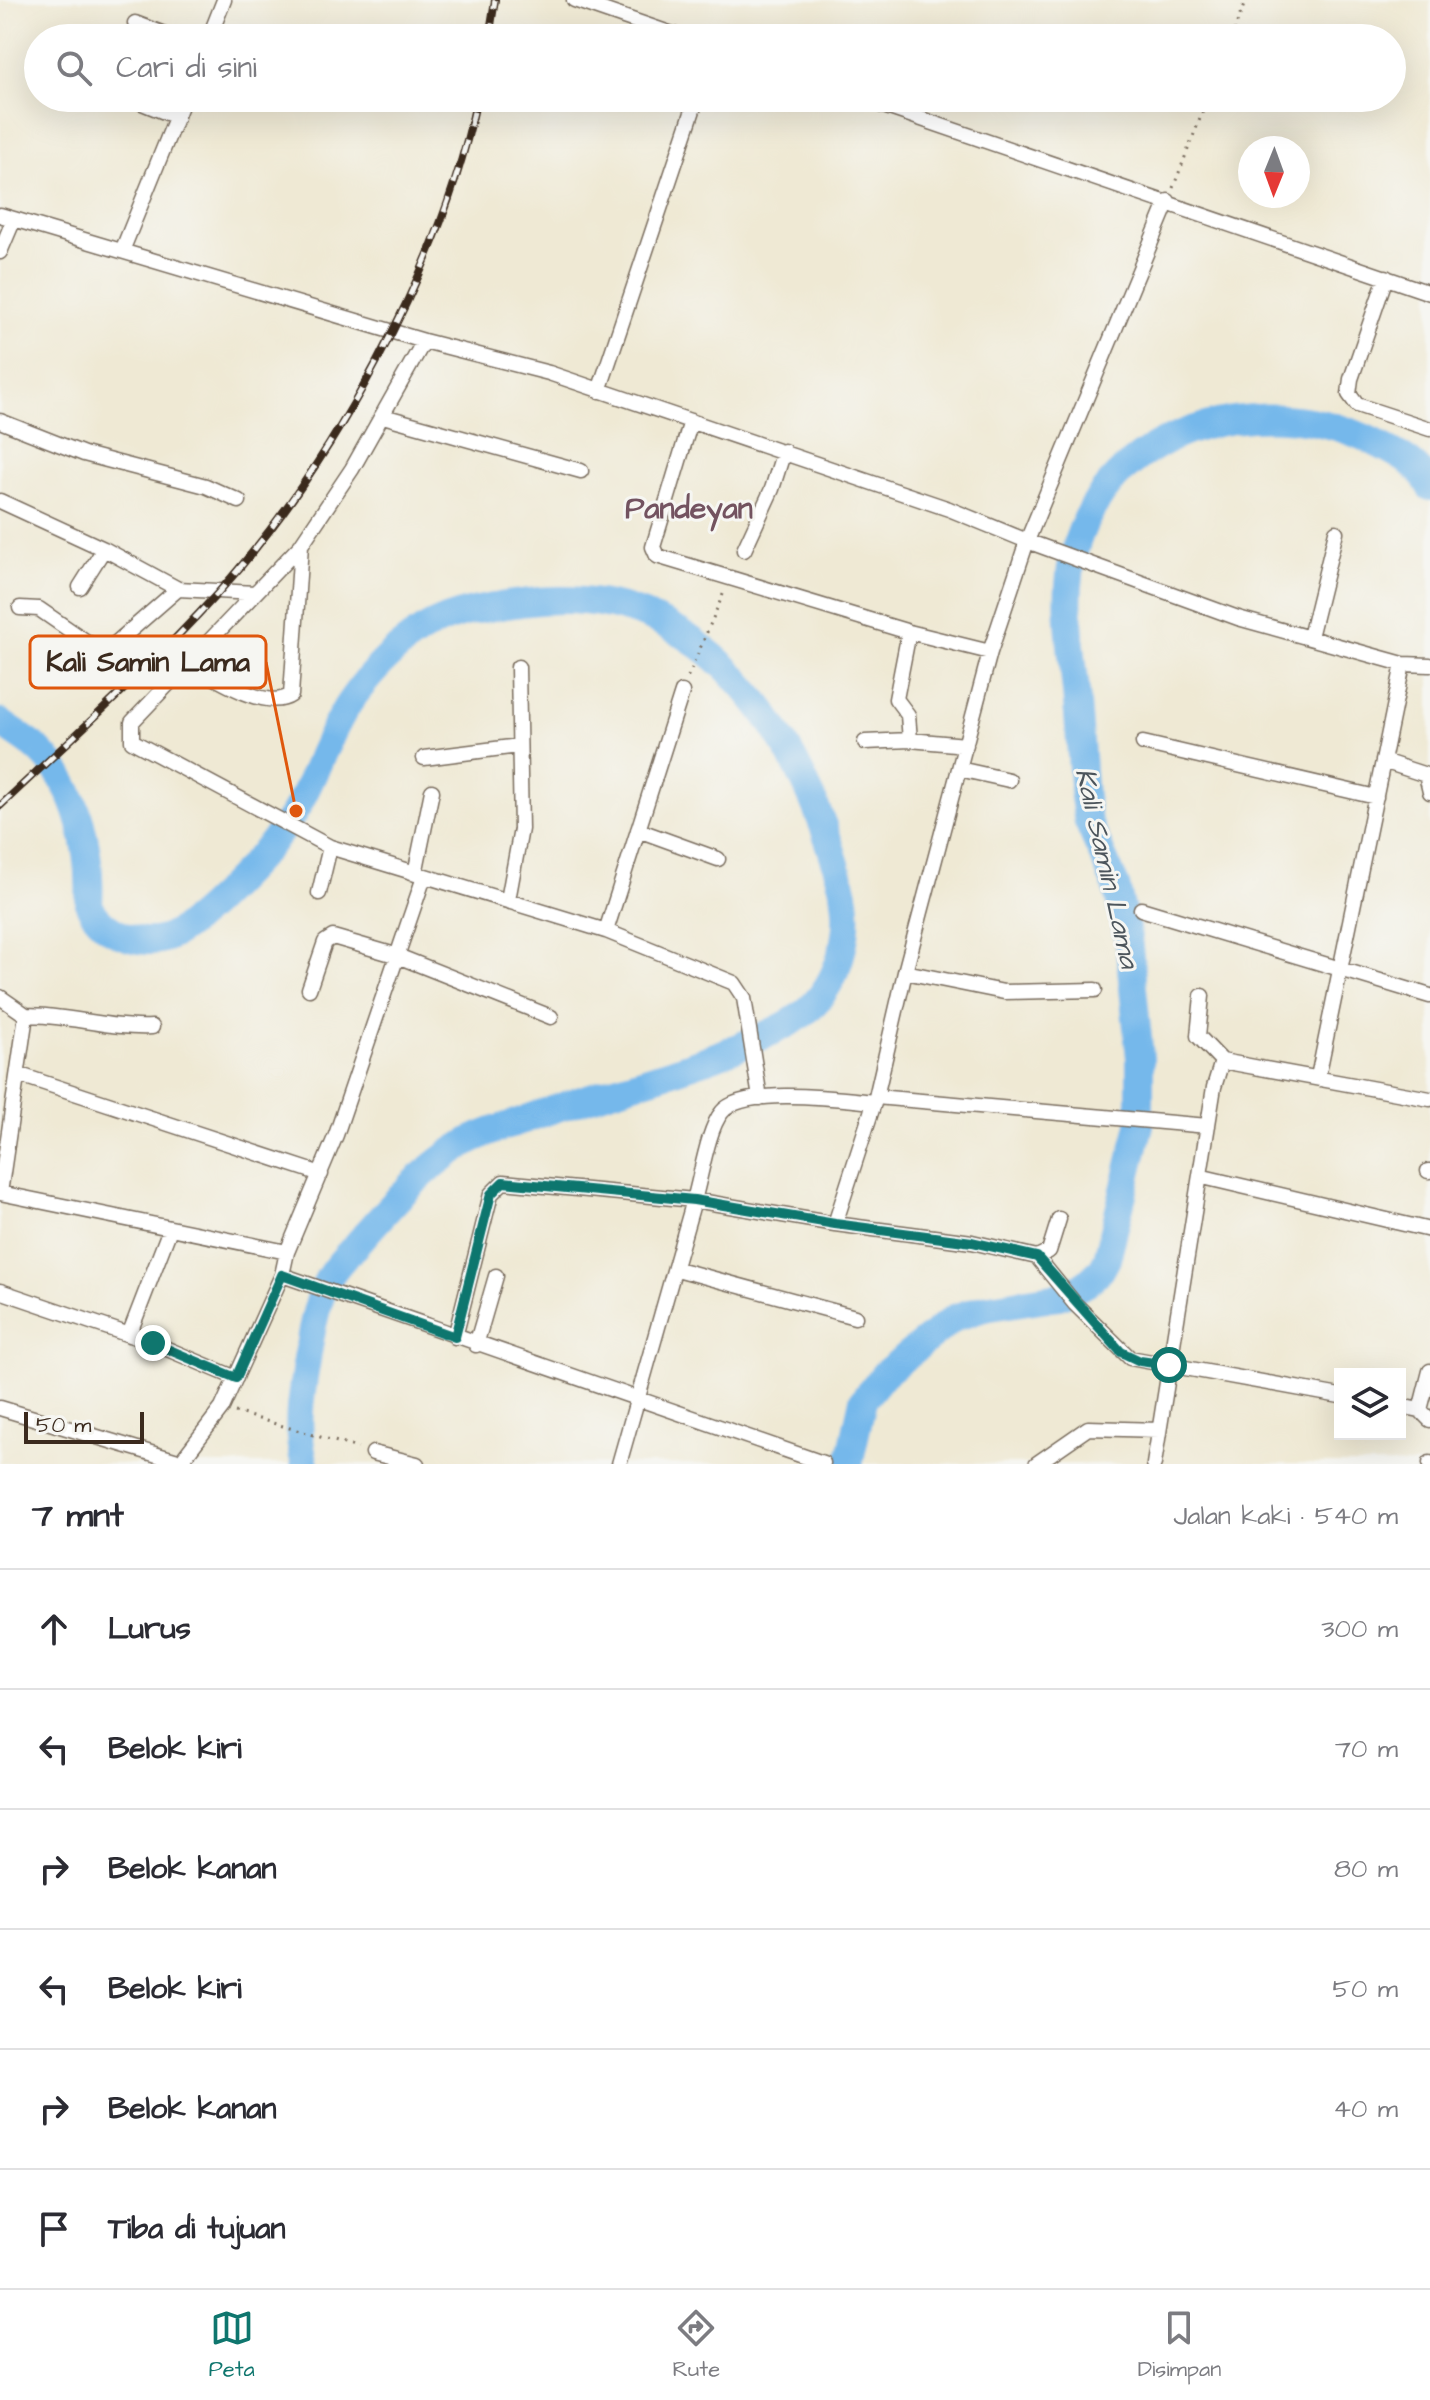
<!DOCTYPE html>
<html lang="id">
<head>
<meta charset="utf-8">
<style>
  body { margin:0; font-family:"Architects Daughter",sans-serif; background:#f2f2f3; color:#2b2b33 }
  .controls { position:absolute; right:24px; bottom:24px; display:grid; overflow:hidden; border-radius:0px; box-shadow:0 8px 32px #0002 }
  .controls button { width:72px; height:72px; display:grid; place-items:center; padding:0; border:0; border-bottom:2px solid #e1e1e2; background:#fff; color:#2b2b33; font:40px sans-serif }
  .compass { position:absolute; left:1238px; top:136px; width:72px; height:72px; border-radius:50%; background:#fff; box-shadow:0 8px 32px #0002; rotate:181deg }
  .scale { position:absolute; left:24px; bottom:20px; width:120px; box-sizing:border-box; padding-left:8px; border:4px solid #3b2a1e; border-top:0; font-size:22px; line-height:28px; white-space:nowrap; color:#3b2a1e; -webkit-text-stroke:6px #f6f6f2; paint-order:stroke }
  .stop { position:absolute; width:24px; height:24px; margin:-18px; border:6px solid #0f766e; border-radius:50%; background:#fff }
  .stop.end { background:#0f766e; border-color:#fff; box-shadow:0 2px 8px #0008 }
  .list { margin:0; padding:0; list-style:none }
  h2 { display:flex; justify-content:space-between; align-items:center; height:104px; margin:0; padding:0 32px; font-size:34px }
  h2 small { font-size:26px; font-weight:400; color:#7c7c81 }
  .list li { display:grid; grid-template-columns:52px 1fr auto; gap:24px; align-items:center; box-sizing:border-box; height:120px; padding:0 32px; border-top:2px solid #e1e1e2 }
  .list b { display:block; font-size:30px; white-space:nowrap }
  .list em { font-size:26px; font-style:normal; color:#7c7c81 }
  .icon { flex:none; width:44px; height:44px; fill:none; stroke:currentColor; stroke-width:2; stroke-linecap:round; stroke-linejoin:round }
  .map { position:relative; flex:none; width:1430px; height:1464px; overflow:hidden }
  .search { position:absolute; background:#fff; box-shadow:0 8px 32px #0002; left:24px; right:24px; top:24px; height:88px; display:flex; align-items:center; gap:20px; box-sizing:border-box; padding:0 28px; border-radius:44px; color:#7c7c81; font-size:30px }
  .sheet { height:824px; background:#fff }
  nav { display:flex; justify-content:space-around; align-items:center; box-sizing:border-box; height:112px; border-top:2px solid #e1e1e2; background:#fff; font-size:22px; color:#7c7c81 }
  nav a { display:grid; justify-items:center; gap:4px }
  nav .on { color:#0f766e }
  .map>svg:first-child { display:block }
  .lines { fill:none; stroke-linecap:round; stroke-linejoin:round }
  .river { stroke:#75b8eb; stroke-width:28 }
  .minor-casing { stroke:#7a6d5e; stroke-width:17 }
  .path { stroke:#7a6d5e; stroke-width:3; stroke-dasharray:2 6; stroke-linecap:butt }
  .minor { stroke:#fff; stroke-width:14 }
  .rail-casing { stroke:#3b2a1e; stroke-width:8 }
  .rail { stroke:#f6f6f2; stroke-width:5; stroke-dasharray:15; stroke-linecap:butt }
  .route { stroke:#0f766e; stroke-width:10 }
  .labels { text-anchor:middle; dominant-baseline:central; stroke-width:6; stroke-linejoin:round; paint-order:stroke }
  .water-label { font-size:28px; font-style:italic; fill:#4c555c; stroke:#f6f6f2 }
  .quarter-label { font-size:30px; font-weight:bold; fill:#735360; stroke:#f6f6f2 }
  .leader { fill:none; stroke:#df570d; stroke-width:3 }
  .callout-dot { fill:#df570d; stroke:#f6f6f2; stroke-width:3 }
  .callout { fill:#f6f6f2; stroke:#df570d; stroke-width:3 }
  .callout-label { font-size:28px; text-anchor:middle; font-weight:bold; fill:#3b2a1e }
</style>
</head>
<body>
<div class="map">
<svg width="1430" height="1464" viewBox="0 0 1430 1464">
  <rect width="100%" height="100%" fill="#f6f6f2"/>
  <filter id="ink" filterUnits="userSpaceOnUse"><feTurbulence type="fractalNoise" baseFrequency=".0125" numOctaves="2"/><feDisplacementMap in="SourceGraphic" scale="16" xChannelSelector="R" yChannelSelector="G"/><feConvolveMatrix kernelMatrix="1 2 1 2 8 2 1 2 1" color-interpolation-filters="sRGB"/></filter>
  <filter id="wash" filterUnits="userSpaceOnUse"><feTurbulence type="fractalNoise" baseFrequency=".006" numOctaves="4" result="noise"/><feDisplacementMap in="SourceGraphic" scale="32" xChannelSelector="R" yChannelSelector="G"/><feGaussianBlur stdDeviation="1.8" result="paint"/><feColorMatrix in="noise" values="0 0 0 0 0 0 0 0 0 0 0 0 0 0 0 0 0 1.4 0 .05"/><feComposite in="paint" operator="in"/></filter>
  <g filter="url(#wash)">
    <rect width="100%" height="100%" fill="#efe9d4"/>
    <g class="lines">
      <path class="river" d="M0 722C13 732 28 740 40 751 80 789 92 854 89 905 103 933 144 951 173 935 204 918 279 840 296 809 316 774 327 736 349 703 365 680 387 656 410 639 444 613 480 609 521 603 704 577 800 731 842 885 853 925 842 975 813 1005 798 1021 774 1031 754 1040 679 1074 598 1091 521 1121 503 1128 483 1133 466 1143 422 1169 392 1204 358 1243 348 1254 334 1267 327 1281 318 1301 312 1326 309 1347 303 1387 293 1425 305 1464
        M849 1464 863 1400 884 1374 954 1318 984 1308 1059 1296 1086 1284 1101 1270 1107 1259 1140 1125V1058L1128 938 1116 886 1088 822 1084 797C1081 759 1079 720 1075 682 1070 635 1062 588 1077 542 1117 422 1269 389 1374 442 1395 453 1420 464 1430 487"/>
    </g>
  </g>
  <g filter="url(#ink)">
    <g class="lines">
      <defs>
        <path id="minor" d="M574 0 684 38
          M135 23 175 38
          M209 38 224 0
          M130 98 177 117
          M860 98 1430 293
          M0 215 424 341 549 373 949 509 1027 541 1238 618 1403 664 1430 665
          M122 251 184 98
          M0 252 14 219
          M1386 277 1351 379 1349 394 1357 405 1430 429
          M424 341 352 469 301 545 132 722V741L330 847 606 931 734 983 744 998 760 1098
          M599 391 697 98
          M383 416 581 471
          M0 421 84 454 206 486 239 501
          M691 421 653 547 657 556 909 632 990 652
          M0 501 104 549 178 589 255 593
          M744 550 772 489 784 451
          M80 587 104 549
          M20 608 39 609 97 649 108 650 178 589
          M909 632 896 699 908 715 910 740 966 745
          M1310 637 1336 532
          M191 664C213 677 267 712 291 695L301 545
          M865 742 910 740
          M1143 743 1376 797
          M424 758 519 746
          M1383 761 1426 775 1430 792
          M959 769 1009 780
          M638 830 718 859
          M415 874 432 791
          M319 893 330 847
          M508 900 521 829 518 667
          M1141 909 1430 996
          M606 931 682 692
          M905 972 1004 992 1095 990
          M309 989 325 942 333 937 395 955 551 1017
          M1202 996 1198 1036 1222 1061
          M0 997 26 1015 0 1193
          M26 1015C69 1015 109 1029 152 1027
          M20 1075 321 1174
          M1318 1077 1403 664
          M876 1097 1208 1126
          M1428 1171H1430
          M1203 1177 1430 1230
          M0 1193 287 1252
          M835 1224 972 1242 1037 1257 1049 1251 1059 1219
          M1037 1257 1075 1304 1130 1358 1340 1396
          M677 1269 855 1317
          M282 1275 287 1252 336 1135 424 877
          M0 1291 153 1343 236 1378
          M129 1335 170 1229
          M455 1337 491 1194 503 1182 694 1200C701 1177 708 1128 722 1112 743 1086 842 1099 873 1102
          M476 1345 496 1276
          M1430 1371 1420 1410 1430 1420
          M1400 1406 1420 1410
          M0 1408 181 1462
          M373 1453 417 1464
          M179 1464 222 1408 282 1275 823 1463
          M619 1464 694 1200 835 1224 876 1097 905 972 990 652 1027 541 1168 201
          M1036 1464 1088 1428 1159 1430
          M1154 1464 1214 1087 1222 1061 1430 1099
          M1430 1464V1463"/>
      </defs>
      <use href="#minor" class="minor-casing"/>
      <path class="path" d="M1231 38 1246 0
        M1173 188 1208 98
        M688 677 724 592
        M235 1412 358 1448"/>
      <use href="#minor" class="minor"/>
      <defs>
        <path id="rail" d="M489 38 495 0
          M0 806C73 737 149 669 217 594 332 466 442 267 477 98"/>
      </defs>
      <use href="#rail" class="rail-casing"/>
      <use href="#rail" class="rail"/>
    </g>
  </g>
  <g class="lines" filter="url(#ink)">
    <path class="route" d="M153 1343 236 1378 282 1275 455 1337 491 1194 503 1182 694 1200 835 1224 972 1242 1037 1257 1121 1352 1140 1361 1169 1365"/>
  </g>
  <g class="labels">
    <g class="water-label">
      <text transform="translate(1107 868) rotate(77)">Kali Samin Lama</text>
    </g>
    <g class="quarter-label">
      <text x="689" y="509">Pandeyan</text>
    </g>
  </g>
  <path class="leader" d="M296 811L266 662"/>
  <circle class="callout-dot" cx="296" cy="811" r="8"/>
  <rect class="callout" x="30" y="636" width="236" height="52" rx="8"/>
  <g class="callout-label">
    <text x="148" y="671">Kali Samin Lama</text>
  </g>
</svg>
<div class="controls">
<button><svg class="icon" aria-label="layers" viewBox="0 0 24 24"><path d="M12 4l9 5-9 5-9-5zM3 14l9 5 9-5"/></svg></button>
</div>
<svg class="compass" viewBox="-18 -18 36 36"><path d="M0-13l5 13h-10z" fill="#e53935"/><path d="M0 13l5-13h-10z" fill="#7c7c81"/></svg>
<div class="scale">50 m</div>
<div class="stop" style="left:1169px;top:1365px"></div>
<div class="stop end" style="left:153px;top:1343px"></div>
<div class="search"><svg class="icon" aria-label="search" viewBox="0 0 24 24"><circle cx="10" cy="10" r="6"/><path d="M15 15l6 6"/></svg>Cari di sini</div>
</div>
<section class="sheet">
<h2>7 mnt<small>Jalan kaki · 540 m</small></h2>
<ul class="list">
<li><svg class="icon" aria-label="ahead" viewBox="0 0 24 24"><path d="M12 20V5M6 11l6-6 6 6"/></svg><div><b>Lurus</b></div><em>300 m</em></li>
<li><svg class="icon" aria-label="left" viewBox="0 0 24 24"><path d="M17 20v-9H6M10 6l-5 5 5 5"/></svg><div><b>Belok kiri</b></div><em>70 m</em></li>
<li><svg class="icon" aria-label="right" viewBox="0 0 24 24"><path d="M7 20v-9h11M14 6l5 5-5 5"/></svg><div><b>Belok kanan</b></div><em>80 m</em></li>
<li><svg class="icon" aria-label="left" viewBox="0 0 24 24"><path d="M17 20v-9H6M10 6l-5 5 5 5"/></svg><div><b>Belok kiri</b></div><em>50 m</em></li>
<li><svg class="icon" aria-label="right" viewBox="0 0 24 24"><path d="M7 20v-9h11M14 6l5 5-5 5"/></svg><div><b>Belok kanan</b></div><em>40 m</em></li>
<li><svg class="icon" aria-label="arrive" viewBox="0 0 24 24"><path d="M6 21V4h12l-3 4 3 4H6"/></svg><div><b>Tiba di tujuan</b></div></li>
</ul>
</section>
<nav>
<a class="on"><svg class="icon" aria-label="map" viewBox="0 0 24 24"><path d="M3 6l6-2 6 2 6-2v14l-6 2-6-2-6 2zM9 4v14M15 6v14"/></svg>Peta</a>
<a><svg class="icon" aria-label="directions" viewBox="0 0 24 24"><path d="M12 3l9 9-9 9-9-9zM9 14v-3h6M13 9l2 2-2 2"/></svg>Rute</a>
<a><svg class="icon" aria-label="saved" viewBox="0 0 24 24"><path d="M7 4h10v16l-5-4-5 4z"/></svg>Disimpan</a>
</nav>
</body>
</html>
